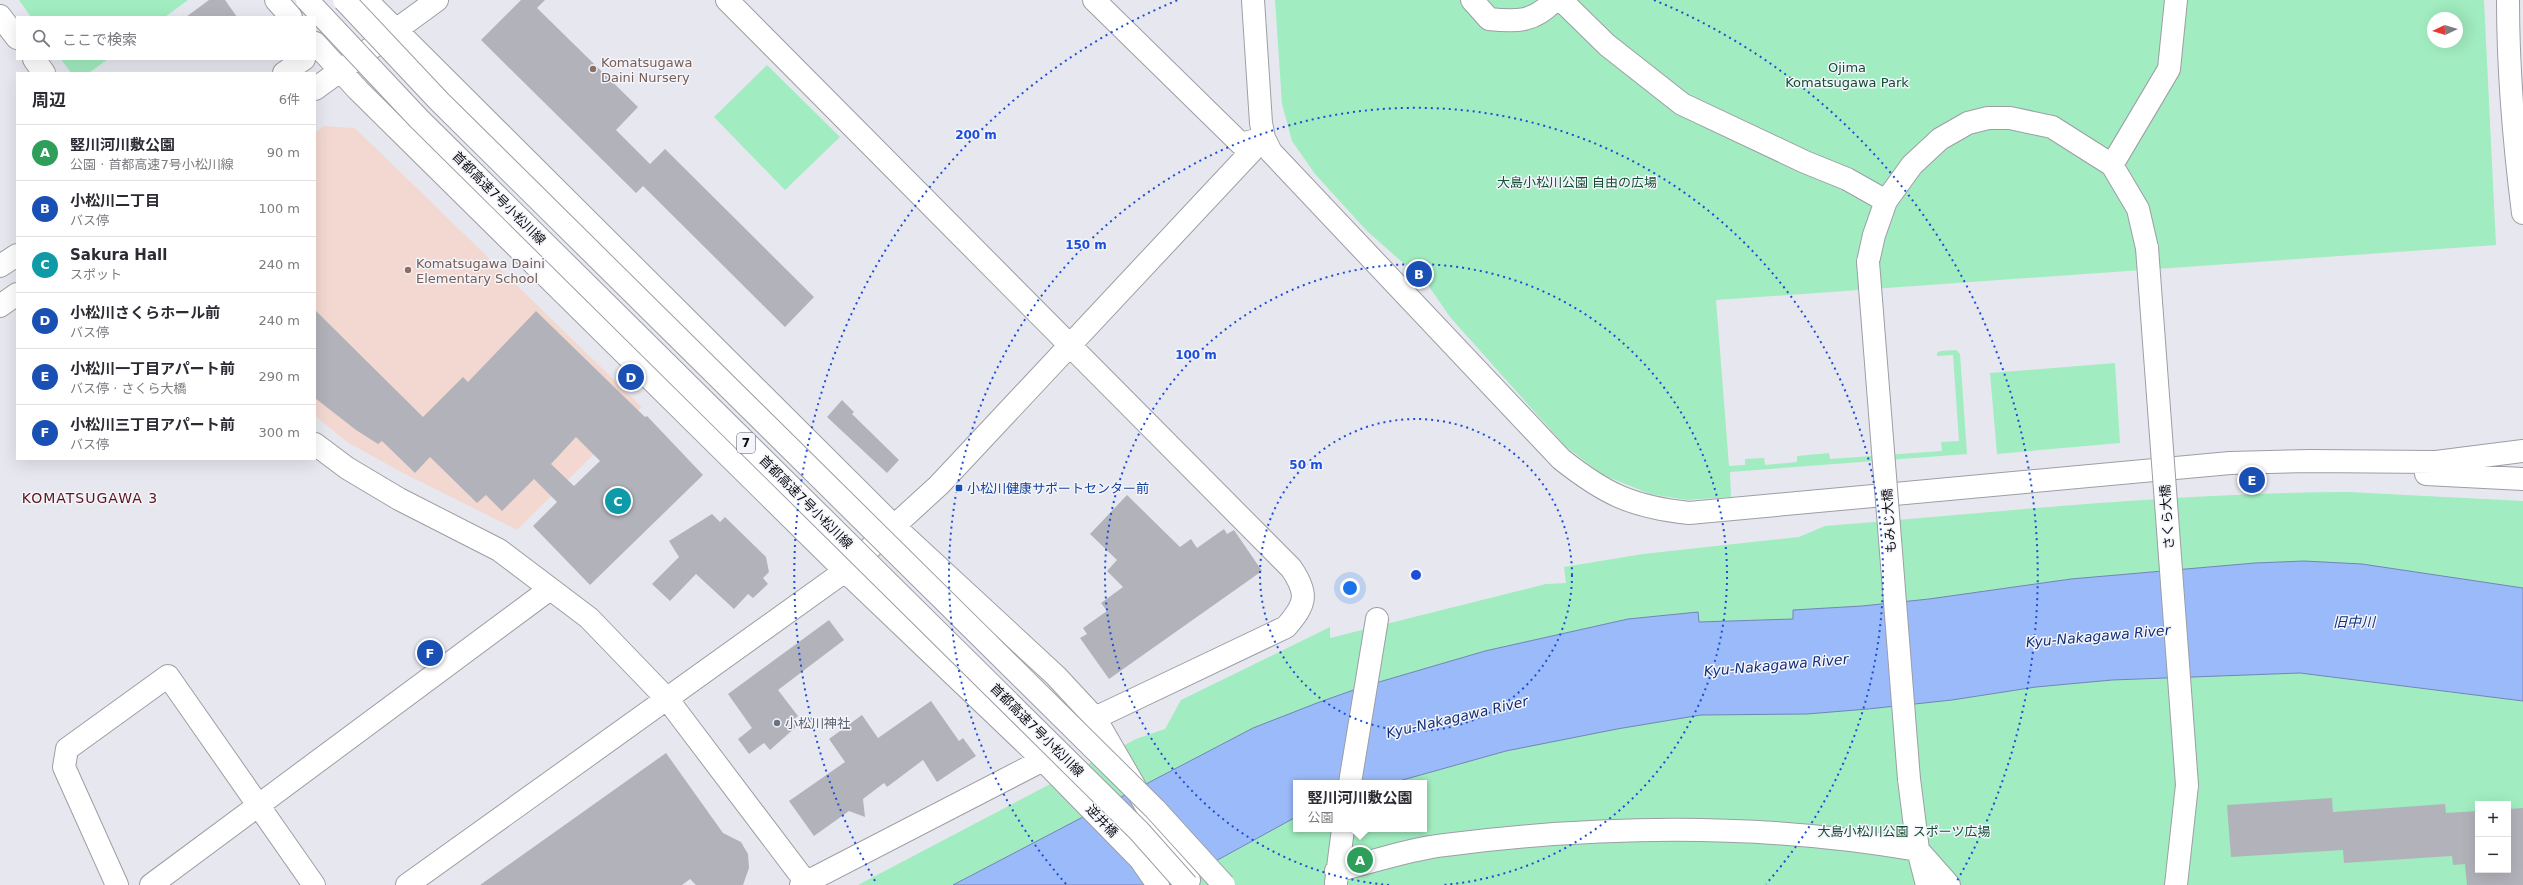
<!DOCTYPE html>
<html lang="ja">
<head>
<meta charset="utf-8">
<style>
  body { margin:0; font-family:"DejaVu Sans","Noto Sans JP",sans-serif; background:#f2f2f3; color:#2b2b33 }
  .controls { position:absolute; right:12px; bottom:12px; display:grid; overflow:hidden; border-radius:0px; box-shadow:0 4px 16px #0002 }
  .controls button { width:36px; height:36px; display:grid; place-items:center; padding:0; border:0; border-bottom:1px solid #e1e1e2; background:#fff; color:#2b2b33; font:20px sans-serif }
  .compass { position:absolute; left:2427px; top:12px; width:36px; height:36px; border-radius:50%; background:#fff; box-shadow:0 4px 16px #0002; rotate:266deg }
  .you { position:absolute; left:1350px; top:588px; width:14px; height:14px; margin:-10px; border:3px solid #fff; border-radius:50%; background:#1a73e8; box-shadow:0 0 0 6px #1a73e833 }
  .badge { display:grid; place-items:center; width:26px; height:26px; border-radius:50%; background:#d24249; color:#fff; font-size:13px; font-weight:700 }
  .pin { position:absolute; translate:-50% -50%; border:2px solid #fff; box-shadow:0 1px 4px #0006 }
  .popup { position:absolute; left:1293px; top:780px; width:134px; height:52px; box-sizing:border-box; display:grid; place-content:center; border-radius:0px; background:#fff; filter:drop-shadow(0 1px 3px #0005); font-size:13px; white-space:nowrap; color:#7c7c81 }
  .popup b { font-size:15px; color:#2b2b33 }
  .popup::after { content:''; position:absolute; left:50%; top:100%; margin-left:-8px; border:8px solid transparent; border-top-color:#fff }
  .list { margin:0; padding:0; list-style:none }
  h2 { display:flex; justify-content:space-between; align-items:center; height:52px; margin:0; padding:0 16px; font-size:17px }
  h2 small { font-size:13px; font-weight:400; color:#7c7c81 }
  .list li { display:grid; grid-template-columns:26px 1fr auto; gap:12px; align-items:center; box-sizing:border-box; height:56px; padding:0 16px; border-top:1px solid #e1e1e2 }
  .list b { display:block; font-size:15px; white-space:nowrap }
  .list p { margin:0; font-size:13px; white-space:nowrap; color:#7c7c81 }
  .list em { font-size:13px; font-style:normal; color:#7c7c81 }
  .icon { flex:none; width:22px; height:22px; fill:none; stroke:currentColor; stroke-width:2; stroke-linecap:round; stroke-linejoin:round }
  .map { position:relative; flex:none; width:2523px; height:885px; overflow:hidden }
  .search { position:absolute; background:#fff; box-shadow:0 4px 16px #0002; left:16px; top:16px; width:300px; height:44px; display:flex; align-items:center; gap:10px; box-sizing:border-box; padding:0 14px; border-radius:0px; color:#7c7c81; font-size:15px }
  .panel { position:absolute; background:#fff; box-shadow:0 4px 16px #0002; left:16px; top:72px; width:300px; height:388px; border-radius:0px }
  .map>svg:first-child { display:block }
  .education { fill:#f2d8d1 }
  .green { fill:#a1ecc0; fill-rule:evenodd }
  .water { fill:#9bbafa; stroke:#7086b4 }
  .building { fill:#b2b3ba; fill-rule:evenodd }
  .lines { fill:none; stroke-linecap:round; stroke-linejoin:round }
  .minor-casing { stroke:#9d9ea5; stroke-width:24 }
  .major-casing { stroke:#9d9ea5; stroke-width:24 }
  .minor { stroke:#fff; stroke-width:22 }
  .major { stroke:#fff; stroke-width:22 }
  .minor-bridge-casing { stroke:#9d9ea5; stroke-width:24; stroke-linecap:butt }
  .highway-bridge-casing { stroke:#9d9ea5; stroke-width:24; stroke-linecap:butt }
  .minor-bridge { stroke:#fff; stroke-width:22 }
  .highway-bridge { stroke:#fff; stroke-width:22 }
  .ring { fill:none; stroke:#1d4ed8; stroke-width:2; stroke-dasharray:2 4 }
  .education-dot { fill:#8d6e63; stroke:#f4f5fc; stroke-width:1.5 }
  .transit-dot { fill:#1a4fb4; stroke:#f4f5fc; stroke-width:1.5 }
  .worship-dot { fill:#6b7280; stroke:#f4f5fc; stroke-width:1.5 }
  .labels { text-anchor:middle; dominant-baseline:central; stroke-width:3; stroke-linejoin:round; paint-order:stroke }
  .shield { fill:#f4f5fc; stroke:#525356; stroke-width:1 }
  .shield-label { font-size:12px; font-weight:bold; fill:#0c0d0f }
  .education-label { font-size:13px; fill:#785e54; stroke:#f4f5fc; text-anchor:start }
  .park-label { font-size:13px; fill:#134d31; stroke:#f4f5fc }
  .street-label { font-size:13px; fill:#0c0d0f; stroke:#f4f5fc }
  .transit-label { font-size:13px; fill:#164399; stroke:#f4f5fc; text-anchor:start }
  .worship-label { font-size:13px; fill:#5b616d; stroke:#f4f5fc; text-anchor:start }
  .neighbourhood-label { font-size:14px; letter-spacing:1px; fill:#5b161a; stroke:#f4f5fc }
  .water-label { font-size:14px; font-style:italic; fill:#112f76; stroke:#f4f5fc }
  .centre { fill:#1d4ed8; stroke:#f4f5fc; stroke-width:2 }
  .ring-label { font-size:12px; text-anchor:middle; font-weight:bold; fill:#1d4ed8; stroke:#f4f5fc; stroke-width:3; stroke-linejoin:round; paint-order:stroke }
</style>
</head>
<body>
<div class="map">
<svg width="2523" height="885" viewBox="0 0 2523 885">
  <rect width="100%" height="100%" fill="#e7e8ef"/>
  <path class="education" d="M324 126 355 128 642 407 517 530 399 471 347 442 315 416V133Z"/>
  <path class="green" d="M19 0H188L165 17H31Z
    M1275 0H2484L2496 245 1716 300 1729 466 1745 465V459L1764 458 1765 465 1797 462V456L1829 453 1830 459 1942 451 1941 442 1959 441 1953 355 1937 356V353L1940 351 1956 350 1960 354 1967 454 1730 472 1731 497 1687 500 1650 494 1603 475 1565 446 1450 317 1428 285 1367 231 1315 174 1292 141 1282 104ZM2433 18H2457V42H2433Z
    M61 59H108L89 73H71Z
    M767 65 840 137 785 190 714 117Z
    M2115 363 2120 443 1997 454 1990 373Z
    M2348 492 2523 501V588L2362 564 2304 561 2255 563 2071 579 1929 599 1862 606 1793 610V619L1698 622V612L1628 619 1485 651 1362 687 1253 728 953 885H858L1136 739 1165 729 1181 700 1330 627V638L1546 584 1566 583 1564 567 1643 554 1799 537 1825 526C1999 512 2173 493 2348 492Z
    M2300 673 2523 701V885H1172L1296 817V829H1424V783H1392L1506 751 1617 729 1701 715 1807 714 1868 709 1952 700 2036 687 2112 680ZM2478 804H2508V870H2478Z"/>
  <path class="water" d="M2304 561 2362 564 2523 588V701L2300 673 2112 680 2036 687 1952 700 1868 709 1807 714 1701 715 1617 729 1506 751 1392 783H1296V817L1172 885H953L1253 728 1317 703 1362 687 1485 651 1628 619 1698 612 1699 622 1793 619V610L1862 606 1929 599 2071 579 2255 563Z"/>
  <path class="building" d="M209 0H225L237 17H186Z
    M521 0H545L537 8 638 107 616 130 650 164 665 149 814 297 785 327 643 186 636 193 481 40Z
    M315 310 423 417 463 377 468 382 536 311 645 417 647 416 703 475 590 585 533 526 557 502 534 479 502 511 486 495 477 503 430 457 415 473 382 441 378 444 356 430 315 398ZM576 437 600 461 574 486 551 464Z
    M842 400 854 412 852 414 899 460 887 473 827 417Z
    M1127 495 1180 547 1191 539 1197 548 1224 529 1227 534 1234 530 1262 571 1109 679 1080 638 1087 634 1083 628 1107 611 1101 603 1123 587 1107 571 1117 560 1090 534Z
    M712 514 720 522 725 517 766 557 769 572 763 578 768 584 753 598 748 594 734 609 696 574 670 601 652 584 679 557 669 541Z
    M829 620 844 640 778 690 798 716 792 721 796 727 770 750 764 743 749 754 738 739 752 728 728 694Z
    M931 701 959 741 963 738 976 756 937 782 923 760 887 787 884 783 863 799 865 817 849 811 814 836 789 801 845 762 829 739 862 715 878 738Z
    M666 753 723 833 741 842 748 854 749 868 743 885H696L690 879 682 885H480Z
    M2332 798 2333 812 2445 804 2446 813 2478 811V870H2508V809L2523 808V885H2467L2465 864 2453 865 2452 856 2344 863 2343 850 2231 857 2227 805Z"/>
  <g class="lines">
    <defs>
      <path id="minor" d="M276 0 291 17
        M366 0 895 527 1056 676 1095 718 1189 880
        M727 0 1291 568C1309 594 1306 604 1286 627L1095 718
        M1094 0 1241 144 1264 138
        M1253 0 1261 123 1264 138 1271 152 1561 459C1605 494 1632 507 1689 513L2230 463 2310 461 2436 462 2523 451
        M1472 0 1489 19C1518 22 1534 22 1555 0
        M1561 0 1607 45 1682 104 1805 162 1847 179 1886 201
        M0 16 17 38
        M315 43 358 90 845 571 1043 760 1140 859 1158 885
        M34 59 44 73
        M284 73 304 59
        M315 89 437 0
        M2112 165 2169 69 2176 0
        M1868 262 1874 235 1886 201 1912 165 1940 139 1968 123 1988 118H2010L2052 127 2112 165 2138 209 2147 248
        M0 266 17 255
        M0 306 17 294
        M315 444 347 468 399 499 499 550 589 618 668 700 808 885
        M2426 474 2523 479
        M1909 779 1918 850 1949 885
        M1350 783 1377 619
        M1336 871C1372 862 1409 849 1445 845 1601 825 1763 823 1918 850L1927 885
        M1336 883 1343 829
        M117 885 64 767 67 749 168 676 314 885
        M151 885 550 589
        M407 885 845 571 939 485 1264 138
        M801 885 1043 760
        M2176 885 2187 785"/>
      <path id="major" d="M2508 0C2508 72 2514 142 2523 213"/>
    </defs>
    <use href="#minor" class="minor-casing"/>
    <use href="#major" class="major-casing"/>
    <use href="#minor" class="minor"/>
    <use href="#major" class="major"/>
    <defs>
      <path id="minor-bridge" d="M2147 248 2187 785
        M1868 262 1909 779"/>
      <path id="highway-bridge" d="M307 0 419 119 1139 831 1187 885
        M344 0 439 101 1155 809 1224 885"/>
    </defs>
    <use href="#minor-bridge" class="minor-bridge-casing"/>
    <use href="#highway-bridge" class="highway-bridge-casing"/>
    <use href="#minor-bridge" class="minor-bridge"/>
    <use href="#highway-bridge" class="highway-bridge"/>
  </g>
  <g class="ring">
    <circle cx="1416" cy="575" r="156"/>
    <path d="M1389 885A311 311 0 1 1 1443 885"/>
    <path d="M1066 884A467 467 0 1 1 1766 884"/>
    <path d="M875 881A622 622 0 0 1 1178 0M1654 0A622 622 0 0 1 1957 881"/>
  </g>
  <g class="education-dot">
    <circle cx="593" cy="69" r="4"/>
    <circle cx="408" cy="270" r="4"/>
  </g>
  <rect class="transit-dot" x="955" y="484" width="8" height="8" rx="2"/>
  <circle class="worship-dot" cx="777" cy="723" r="4"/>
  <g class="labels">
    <rect class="shield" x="737" y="433" width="18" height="20" rx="3"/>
    <g class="shield-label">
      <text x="746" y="443">7</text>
    </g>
    <g class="education-label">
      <text x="601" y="62">Komatsugawa<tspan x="601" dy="15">Daini Nursery</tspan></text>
      <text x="416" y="263">Komatsugawa Daini<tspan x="416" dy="15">Elementary School</tspan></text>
    </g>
    <g class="park-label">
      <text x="1847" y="67">Ojima<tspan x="1847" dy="15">Komatsugawa Park</tspan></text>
      <text x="1577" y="182">大島小松川公園 自由の広場</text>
      <text x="1904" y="831">大島小松川公園 スポーツ広場</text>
    </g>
    <g class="street-label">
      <text transform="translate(499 198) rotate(45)">首都高速7号小松川線</text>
      <text transform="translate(806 502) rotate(45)">首都高速7号小松川線</text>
      <text transform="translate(2167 517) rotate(-94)">さくら大橋</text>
      <text transform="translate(1889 521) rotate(-94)">もみじ大橋</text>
      <text transform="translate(1037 730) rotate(45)">首都高速7号小松川線</text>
      <text transform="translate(1102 821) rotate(46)">逆井橋</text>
    </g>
    <g class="transit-label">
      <text x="967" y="488">小松川健康サポートセンター前</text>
    </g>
    <g class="worship-label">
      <text x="785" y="723">小松川神社</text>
    </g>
    <g class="neighbourhood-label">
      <text x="90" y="498">KOMATSUGAWA 3</text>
    </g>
    <g class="water-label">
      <text x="2354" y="622">旧中川</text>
      <text transform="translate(2098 636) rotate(-5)">Kyu-Nakagawa River</text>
      <text transform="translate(1776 665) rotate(-5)">Kyu-Nakagawa River</text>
      <text transform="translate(1457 717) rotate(-13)">Kyu-Nakagawa River</text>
    </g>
  </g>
  <circle cx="1416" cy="575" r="6" class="centre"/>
  <g class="ring-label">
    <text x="976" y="139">200 m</text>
    <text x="1086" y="249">150 m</text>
    <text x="1196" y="359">100 m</text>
    <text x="1306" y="469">50 m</text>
  </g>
</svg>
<div class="controls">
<button>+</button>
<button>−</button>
</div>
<svg class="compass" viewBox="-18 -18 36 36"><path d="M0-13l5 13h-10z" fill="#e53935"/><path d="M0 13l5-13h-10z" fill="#7c7c81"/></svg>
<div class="you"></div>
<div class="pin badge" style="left:1360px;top:860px;background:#2e9e5b">A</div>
<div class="popup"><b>竪川河川敷公園</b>公園</div>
<div class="pin badge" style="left:1419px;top:274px;background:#1a4fb4">B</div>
<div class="pin badge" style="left:618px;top:501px;background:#0f9aa8">C</div>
<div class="pin badge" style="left:631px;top:377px;background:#1a4fb4">D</div>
<div class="pin badge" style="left:2252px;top:480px;background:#1a4fb4">E</div>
<div class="pin badge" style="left:430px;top:653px;background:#1a4fb4">F</div>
<div class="search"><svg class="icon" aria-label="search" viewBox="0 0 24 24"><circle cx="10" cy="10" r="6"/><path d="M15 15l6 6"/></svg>ここで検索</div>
<section class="panel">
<h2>周辺<small>6件</small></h2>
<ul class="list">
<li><span class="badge" style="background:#2e9e5b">A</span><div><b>竪川河川敷公園</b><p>公園 · 首都高速7号小松川線</p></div><em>90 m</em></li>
<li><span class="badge" style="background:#1a4fb4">B</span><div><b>小松川二丁目</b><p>バス停</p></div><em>100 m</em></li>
<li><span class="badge" style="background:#0f9aa8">C</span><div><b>Sakura Hall</b><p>スポット</p></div><em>240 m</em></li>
<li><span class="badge" style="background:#1a4fb4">D</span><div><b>小松川さくらホール前</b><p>バス停</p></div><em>240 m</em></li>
<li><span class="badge" style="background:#1a4fb4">E</span><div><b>小松川一丁目アパート前</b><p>バス停 · さくら大橋</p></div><em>290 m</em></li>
<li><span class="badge" style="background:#1a4fb4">F</span><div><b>小松川三丁目アパート前</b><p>バス停</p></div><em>300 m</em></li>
</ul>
</section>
</div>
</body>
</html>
